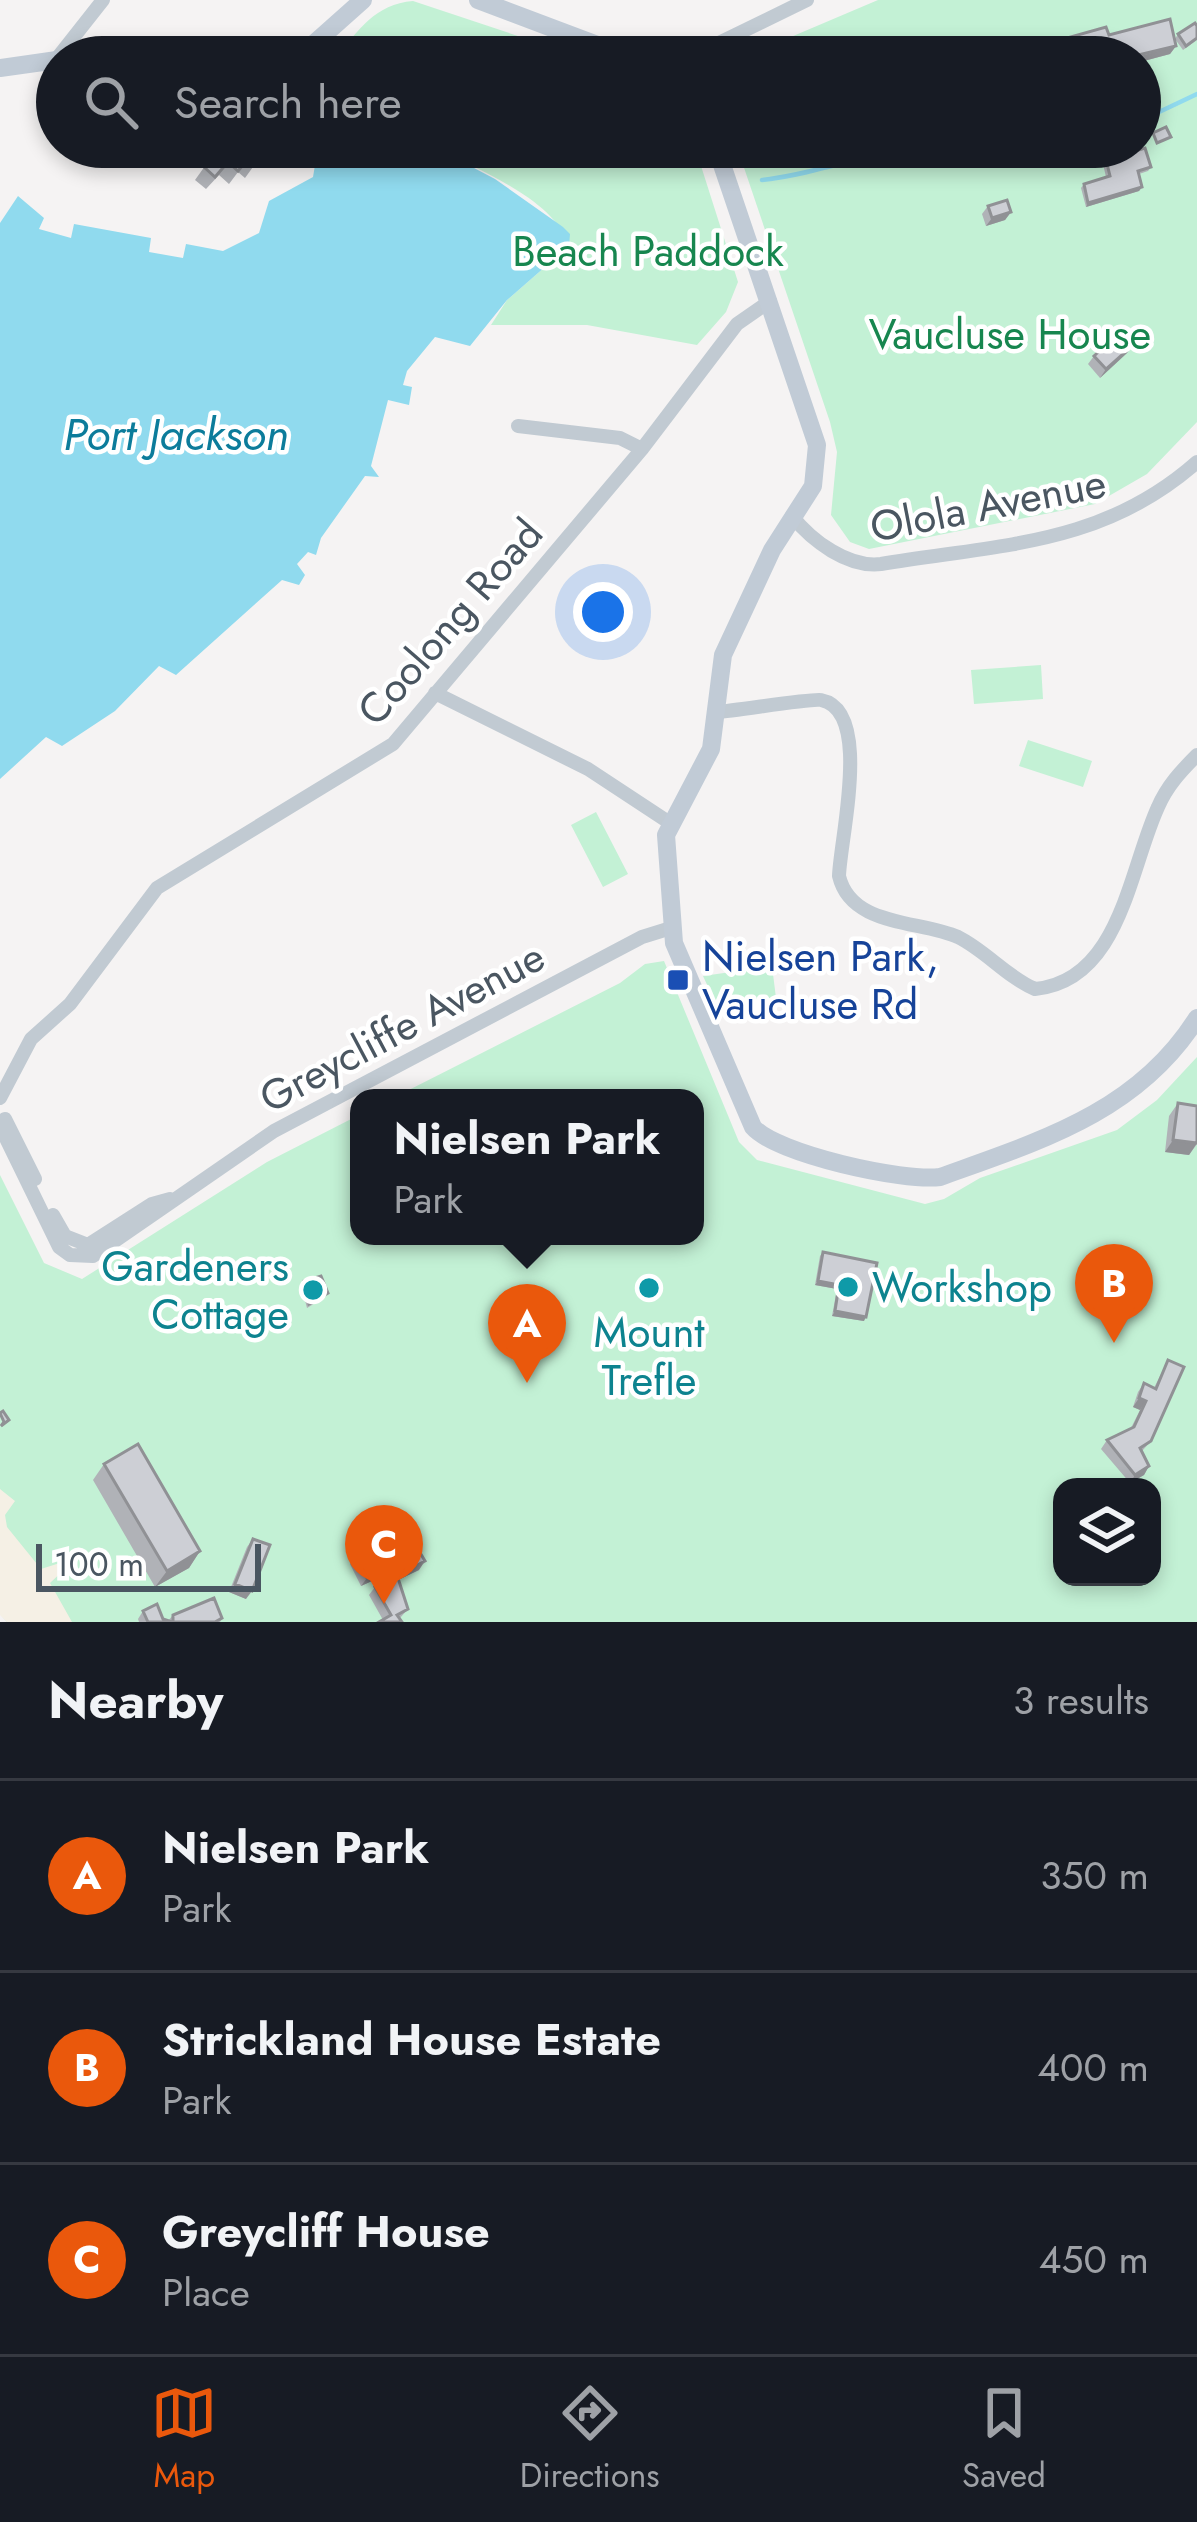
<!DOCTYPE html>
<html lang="en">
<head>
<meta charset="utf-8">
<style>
  body { margin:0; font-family:Jost,sans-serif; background:#242831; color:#f1f3f6 }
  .controls { position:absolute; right:36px; bottom:36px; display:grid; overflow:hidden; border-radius:24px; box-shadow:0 6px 18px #0003 }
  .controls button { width:108px; height:108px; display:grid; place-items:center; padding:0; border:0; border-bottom:3px solid #363941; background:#171b24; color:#f1f3f6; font:60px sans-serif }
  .scale { position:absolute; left:36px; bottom:30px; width:225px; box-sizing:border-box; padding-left:12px; border:6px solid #4a5661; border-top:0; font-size:33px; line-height:42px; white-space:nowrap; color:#4a5661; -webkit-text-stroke:9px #fff; paint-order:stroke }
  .you { position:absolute; left:603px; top:612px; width:42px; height:42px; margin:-30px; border:9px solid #fff; border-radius:50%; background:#1a73e8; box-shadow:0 0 0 18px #1a73e833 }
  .badge { display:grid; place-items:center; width:78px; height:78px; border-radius:50%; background:#ea580c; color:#fff; font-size:39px; font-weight:700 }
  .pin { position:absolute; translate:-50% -99px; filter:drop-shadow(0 3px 6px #0008) }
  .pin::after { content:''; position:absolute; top:63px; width:42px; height:36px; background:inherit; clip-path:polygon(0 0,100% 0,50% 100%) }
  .popup { position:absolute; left:350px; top:1089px; width:354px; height:156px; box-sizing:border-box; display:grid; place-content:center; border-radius:24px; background:#171b24; filter:drop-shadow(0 3px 9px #0005); font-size:39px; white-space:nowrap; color:#9ea1a6 }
  .popup b { font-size:45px; color:#f1f3f6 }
  .popup::after { content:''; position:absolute; left:50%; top:100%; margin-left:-24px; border:24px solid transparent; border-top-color:#171b24 }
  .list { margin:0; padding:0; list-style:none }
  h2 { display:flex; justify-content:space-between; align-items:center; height:156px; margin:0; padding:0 48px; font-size:51px }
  h2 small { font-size:39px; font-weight:400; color:#9ea1a6 }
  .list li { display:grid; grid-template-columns:78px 1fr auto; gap:36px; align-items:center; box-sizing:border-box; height:192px; padding:0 48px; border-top:3px solid #363941 }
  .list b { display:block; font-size:45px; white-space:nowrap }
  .list p { margin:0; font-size:39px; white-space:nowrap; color:#9ea1a6 }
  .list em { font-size:39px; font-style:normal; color:#9ea1a6 }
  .icon { flex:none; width:66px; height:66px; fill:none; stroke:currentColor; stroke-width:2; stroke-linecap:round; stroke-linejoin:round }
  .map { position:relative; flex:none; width:1197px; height:1622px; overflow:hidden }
  .search { position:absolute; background:#171b24; box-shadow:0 6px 18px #0003; left:36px; right:36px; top:36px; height:132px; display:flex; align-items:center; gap:30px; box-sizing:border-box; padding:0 42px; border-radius:66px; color:#9ea1a6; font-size:45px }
  .sheet { height:732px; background:#171b24 }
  nav { display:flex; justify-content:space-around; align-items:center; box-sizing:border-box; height:168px; border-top:3px solid #363941; background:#171b24; font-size:33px; color:#9ea1a6 }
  nav a { display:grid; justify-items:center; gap:6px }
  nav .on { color:#ea580c }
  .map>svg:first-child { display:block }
  .green { fill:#c3f1d5; fill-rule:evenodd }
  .sand { fill:#f5f0e5 }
  .water { fill:#90daee }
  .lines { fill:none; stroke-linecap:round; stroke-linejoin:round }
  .stream { stroke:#90daee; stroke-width:4.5 }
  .street { stroke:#c1cad2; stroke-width:14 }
  .secondary { stroke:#c1cbd6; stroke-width:18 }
  .wall { fill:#b0b2b7 }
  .shaded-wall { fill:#909195 }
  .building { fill:#cdcfd5; stroke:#909195; stroke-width:3 }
  .transit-dot { fill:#1a4fb4; stroke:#fff; stroke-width:4.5 }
  .culture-dot { fill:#0f9aa8; stroke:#fff; stroke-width:4.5 }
  .labels { text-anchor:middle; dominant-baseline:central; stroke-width:9; stroke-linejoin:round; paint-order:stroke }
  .park-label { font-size:42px; fill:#17864f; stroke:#fff }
  .street-label { font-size:42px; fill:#4a5661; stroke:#fff }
  .transit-label { font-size:42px; fill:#164399; stroke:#fff; text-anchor:start }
  .culture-label { font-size:42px; fill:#0d838f; stroke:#fff; text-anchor:end }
  .water-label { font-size:45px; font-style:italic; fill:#0c7c9b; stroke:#fff }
</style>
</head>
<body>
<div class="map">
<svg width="1197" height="1622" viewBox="0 0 1197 1622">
  <rect width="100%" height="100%" fill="#f5f3f3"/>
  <path class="green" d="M878 0H1197V422L1147 474 1095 504 869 549 850 542 831 515 837 452 830 422 737 147H1140V57H744Z
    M413 1 581 57H336C359 30 375 4 413 1Z
    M434 147H695L738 282 726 312 697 345 587 325H491L507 300 569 246C555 199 476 169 434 147Z
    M1041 665 1043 699 974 704 971 670Z
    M1028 740 1092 761 1083 787 1019 766Z
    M596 812 628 874 603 887 571 825Z
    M664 961 739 1142 757 1160 925 1204 944 1199 980 1178 1117 1130 1157 1100 1197 1057V1622H7L0 1614V1175L44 1263 82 1279 267 1162 359 1115V1236H695V1098H393L620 983 645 964ZM1062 1487H1152V1577H1062Z
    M772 966 776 998 716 1004 703 976Z"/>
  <path class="sand" d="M0 1489 15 1501 5 1515 7 1527 41 1569 63 1562 66 1568 50 1583 72 1622H7L0 1615Z"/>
  <path class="water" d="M318 147H434L495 179 563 227 570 234 569 246 507 300 470 346 435 337 407 371 403 385 412 387 409 405 388 400 371 466 379 477 365 476 321 538 316 555 308 552 297 564 305 575 299 585 282 580 176 675 159 666 115 711 62 746 46 737 0 779V223L18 196 44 218 39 229 71 238 74 224 151 238 149 252 183 258 186 244 223 251 259 233 269 201 313 177Z"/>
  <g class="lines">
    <path class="stream" d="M1140 121 1197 94
      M959 147H1034
      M762 180C814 174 861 156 912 147"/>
    <path class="street" d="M58 57 103 0
      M690 57 807 0
      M518 426 620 438 642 449
      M792 516C812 541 848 568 881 564 1000 544 1102 546 1197 462
      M435 693 588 769 670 823
      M717 712C736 711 811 698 821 700 873 710 840 839 839 876 851 927 920 920 958 937 986 951 1007 977 1035 989 1120 981 1129 870 1158 807 1167 786 1181 771 1197 755
      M0 1098 31 1039 70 1004 157 888 393 744 642 449 737 324 770 301
      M5 1119 35 1179
      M0 1126 59 1247 70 1255 93 1256 274 1131 642 937 671 928
      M53 1215 65 1236 88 1245 152 1204 170 1199"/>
    <path class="secondary" d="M478 0 629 57
      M299 57 363 0
      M0 68 57 60
      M716 147 817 445 813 486 772 550 723 655 711 749 666 835 674 943 753 1127C776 1154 904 1182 940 1177 1040 1141 1138 1112 1197 1018"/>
  </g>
  <path class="wall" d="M1197 26V40L1183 50 1175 39 1178 34Z
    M1109 35 1176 46 1170 54 1140 62V57H1051L1050 49 1056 41Z
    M183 147H256L263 153 245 178 238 172 229 184 219 175 206 189 195 180 205 166Z
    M1106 160 1151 167 1148 171 1139 174 1142 187 1139 191 1086 207 1081 188 1084 184 1106 177 1103 164Z
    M988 206 1011 212 1005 220 986 226 982 214Z
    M1127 353 1100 378 1088 364 1094 356Z
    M1178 1103 1197 1144 1189 1155 1165 1152 1169 1116Z
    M823 1252 864 1321 832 1316 837 1289 815 1285 820 1256Z
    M304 1281 325 1297 307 1308 301 1285Z
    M1168 1360 1151 1441 1142 1451 1149 1466 1144 1475 1130 1483 1101 1449 1107 1440 1131 1428 1140 1410 1133 1407 1138 1392 1144 1383 1154 1388Z
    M104 1464 200 1551 189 1568 155 1587 93 1480Z
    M380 1521 419 1570 398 1580 408 1609 400 1618 383 1620 369 1595 375 1587 398 1578 393 1555 377 1563 378 1573 372 1581 361 1586 350 1564 356 1556 381 1543 374 1530Z
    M253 1539 246 1599 229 1592 247 1547Z
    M143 1611 168 1621 173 1615 222 1618 220 1622H139L138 1619Z"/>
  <path class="shaded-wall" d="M1176 46 1170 54 1140 62V57H1137Z
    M1142 187 1139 191 1086 207 1088 203Z
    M1011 212 1005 220 986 226 992 218Z
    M1133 345 1127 353 1100 378 1106 369Z
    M1173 1140 1197 1143 1189 1155 1165 1152Z
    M818 1281 839 1285 837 1289 815 1285Z
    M835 1311 866 1317 864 1321 832 1316Z
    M1139 1398 1146 1401 1140 1410 1133 1407Z
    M1149 1466 1144 1475 1130 1483 1135 1475Z
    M398 1546 393 1555 370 1566 376 1558Z
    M200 1551 189 1568 155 1587 167 1571Z
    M425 1561 419 1570 398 1580 404 1572Z
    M378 1573 372 1581 361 1586 367 1578Z
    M235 1584 252 1591 246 1599 229 1592Z"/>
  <path class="building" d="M1170 19 1176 46 1138 55 1139 57H1057L1056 41 1106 27 1109 35Z
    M1195 23 1197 26V38L1186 46 1178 34Z
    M1166 127 1171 137 1157 143 1153 133Z
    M206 147H256L263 153 253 165 247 160 238 171 228 162 215 177 204 167 215 155Z
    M1145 148 1151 167 1138 171 1142 187 1088 203 1084 184 1110 176 1106 160Z
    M1007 200 1011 212 992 218 988 206Z
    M1120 332 1133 345 1106 369 1094 356Z
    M1178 1103 1197 1106V1143L1173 1140Z
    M823 1252 877 1263 866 1317 835 1311 839 1285 818 1281Z
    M321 1276 328 1293 309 1304 304 1281Z
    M1168 1360 1184 1367 1151 1441 1140 1448 1149 1466 1135 1475 1107 1440 1134 1427 1146 1401 1139 1398 1144 1383 1156 1389Z
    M3 1411 9 1420 1 1426 4 1422 0 1413Z
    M138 1444 200 1551 167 1571 104 1464Z
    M396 1513 425 1561 404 1572 398 1546 376 1558 378 1573 367 1578 356 1556 389 1539 380 1521Z
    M253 1539 270 1545 252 1591 235 1584Z
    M397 1575 408 1609 397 1615 402 1622H379L391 1615 375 1587Z
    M214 1598 222 1618 215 1622H173V1615Z
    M157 1604 163 1619 172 1622H148L143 1611Z"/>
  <rect class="transit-dot" x="666" y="968" width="24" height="24" rx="6"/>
  <g class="culture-dot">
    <circle cx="848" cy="1287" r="12"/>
    <circle cx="649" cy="1288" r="12"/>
    <circle cx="313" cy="1290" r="12"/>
  </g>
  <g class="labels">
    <g class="park-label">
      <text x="648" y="251">Beach Paddock</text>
      <text x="1010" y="334">Vaucluse House</text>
    </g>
    <g class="street-label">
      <text transform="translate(988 505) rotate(-11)">Olola Avenue</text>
      <text transform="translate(450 622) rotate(-49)">Coolong Road</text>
      <text transform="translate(402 1027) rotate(-28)">Greycliffe Avenue</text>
    </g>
    <g class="transit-label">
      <text x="702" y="956">Nielsen Park,<tspan x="702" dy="48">Vaucluse Rd</tspan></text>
    </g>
    <g class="culture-label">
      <text x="289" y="1266">Gardeners<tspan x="289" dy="48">Cottage</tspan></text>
      <text x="872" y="1287" text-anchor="start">Workshop</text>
      <text x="649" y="1332" text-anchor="middle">Mount<tspan x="649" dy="48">Trefle</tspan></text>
    </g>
    <g class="water-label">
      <text x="176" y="434">Port Jackson</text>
    </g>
  </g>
</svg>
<div class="controls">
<button><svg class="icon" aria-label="layers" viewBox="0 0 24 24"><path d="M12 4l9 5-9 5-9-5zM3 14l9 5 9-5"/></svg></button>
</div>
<div class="scale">100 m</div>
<div class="you"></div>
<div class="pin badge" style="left:527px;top:1383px">A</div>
<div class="popup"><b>Nielsen Park</b>Park</div>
<div class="pin badge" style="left:1114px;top:1343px">B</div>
<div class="pin badge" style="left:384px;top:1604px">C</div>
<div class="search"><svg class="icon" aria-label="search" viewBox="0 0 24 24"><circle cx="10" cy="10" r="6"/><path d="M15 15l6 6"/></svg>Search here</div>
</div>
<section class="sheet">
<h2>Nearby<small>3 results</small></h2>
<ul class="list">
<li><span class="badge">A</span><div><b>Nielsen Park</b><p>Park</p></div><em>350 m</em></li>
<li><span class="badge">B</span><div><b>Strickland House Estate</b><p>Park</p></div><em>400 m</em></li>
<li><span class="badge">C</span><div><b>Greycliff House</b><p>Place</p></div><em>450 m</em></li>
</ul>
</section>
<nav>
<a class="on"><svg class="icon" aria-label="map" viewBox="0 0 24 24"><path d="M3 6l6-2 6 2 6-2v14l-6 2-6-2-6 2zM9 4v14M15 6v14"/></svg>Map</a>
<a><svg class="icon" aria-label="directions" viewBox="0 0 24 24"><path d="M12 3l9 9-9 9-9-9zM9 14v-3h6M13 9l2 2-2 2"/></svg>Directions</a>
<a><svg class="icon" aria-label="saved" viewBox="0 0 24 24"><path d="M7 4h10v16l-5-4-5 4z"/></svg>Saved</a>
</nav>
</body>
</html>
